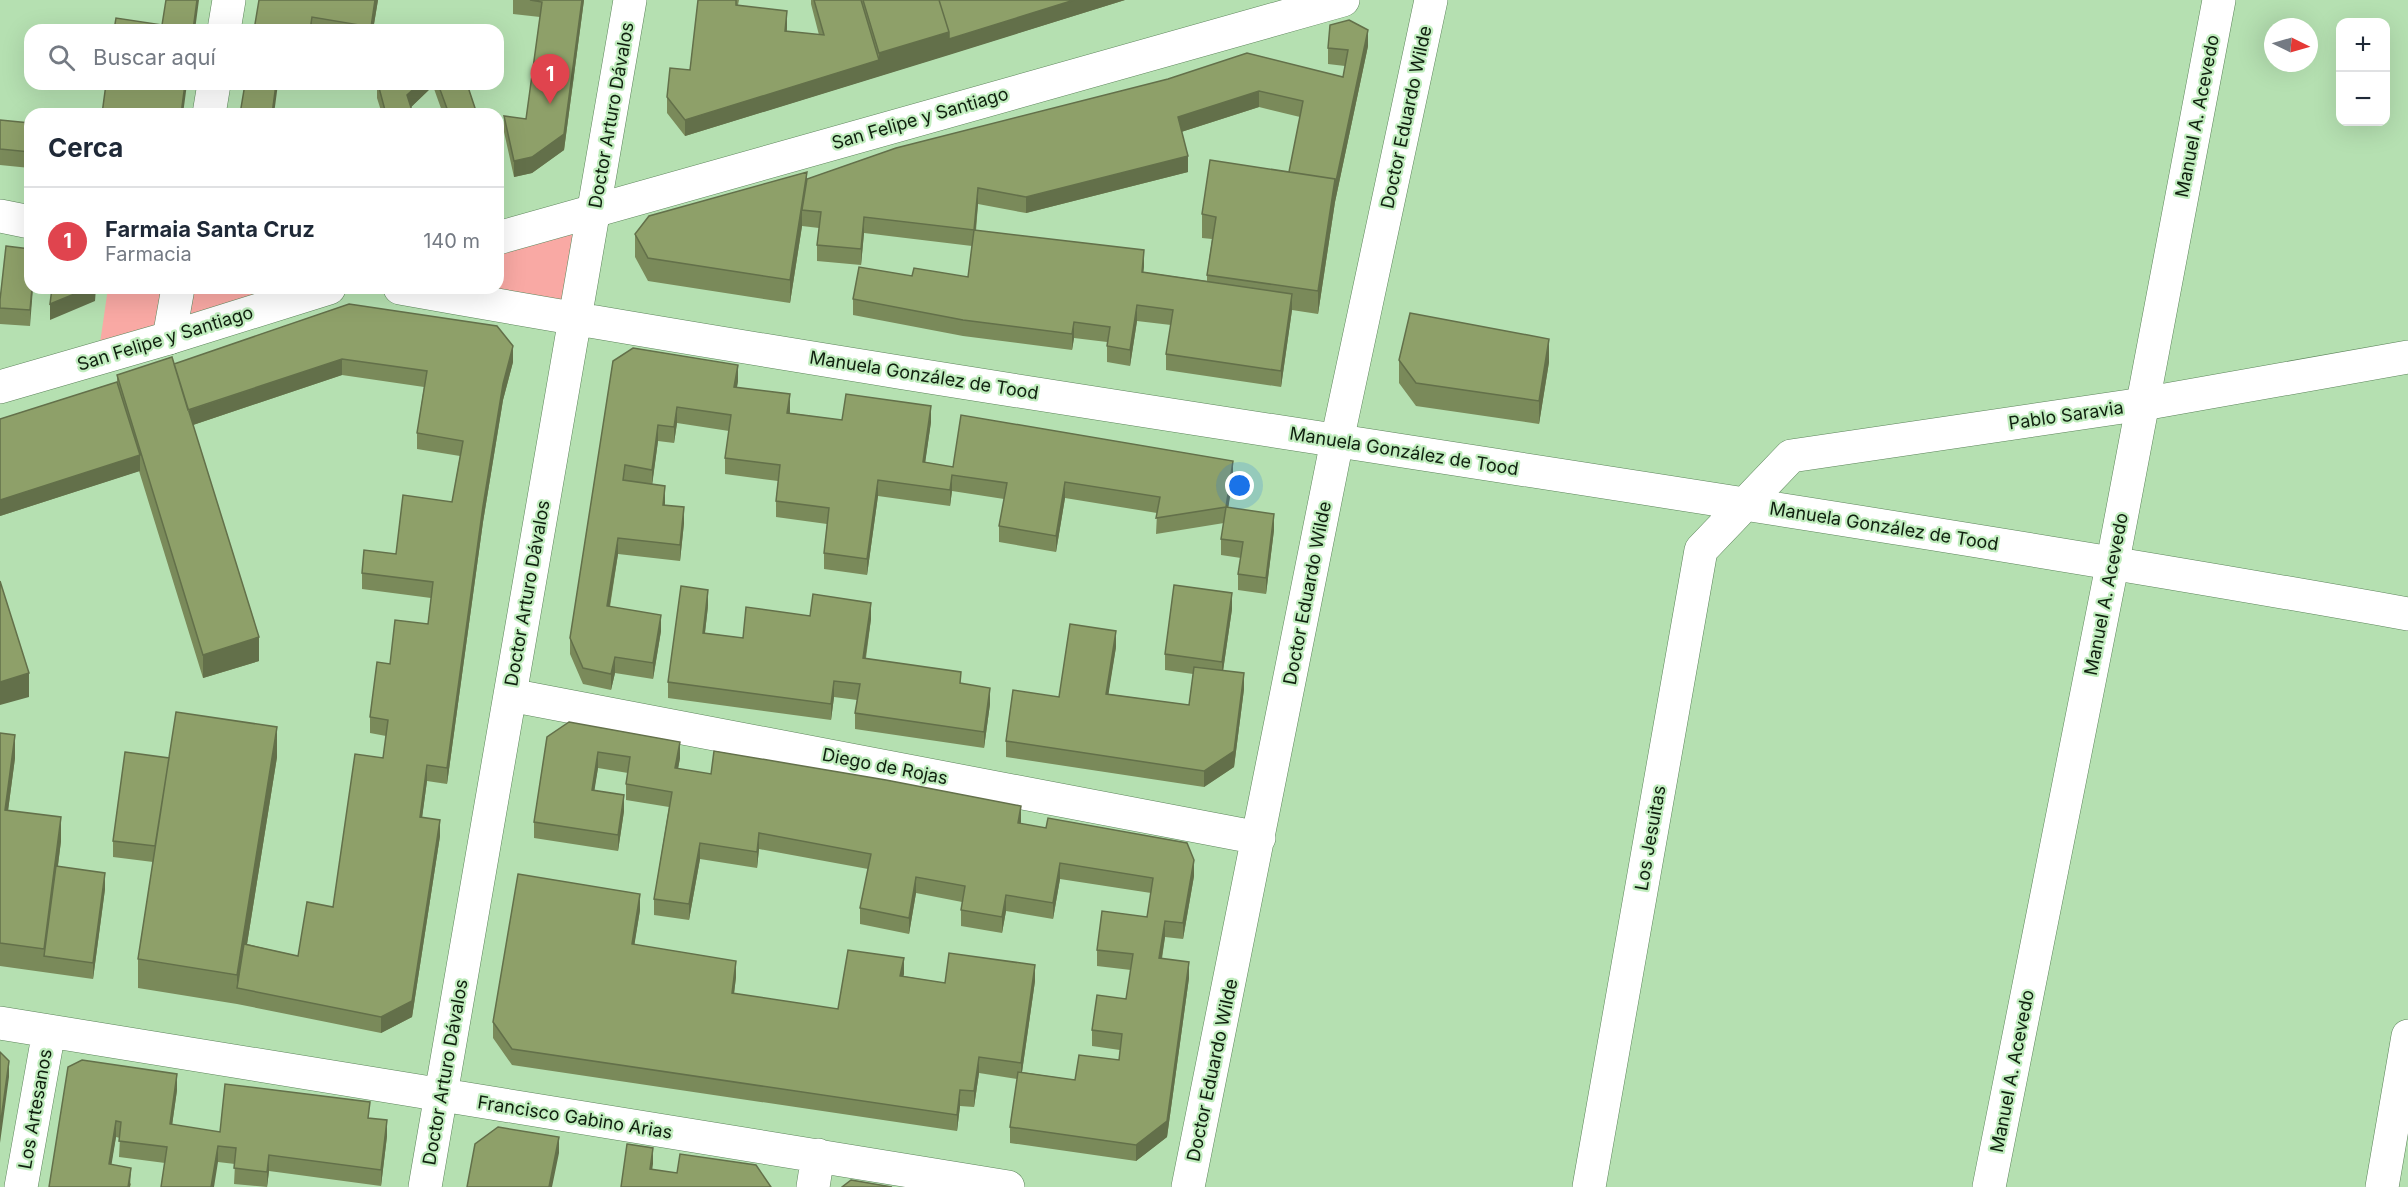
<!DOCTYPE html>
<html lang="es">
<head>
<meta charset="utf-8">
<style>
  body { margin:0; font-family:Inter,sans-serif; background:#f6f6f7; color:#1f2937 }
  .controls { position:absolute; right:18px; top:18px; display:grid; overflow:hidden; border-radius:12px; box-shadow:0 6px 24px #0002 }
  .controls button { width:54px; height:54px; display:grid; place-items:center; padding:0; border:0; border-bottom:2px solid #e0e1e3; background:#fff; color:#1f2937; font:30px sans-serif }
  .compass { position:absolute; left:2264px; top:18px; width:54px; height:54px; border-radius:50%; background:#fff; box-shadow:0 6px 24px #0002; rotate:95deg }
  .you { position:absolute; left:1240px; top:486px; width:21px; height:21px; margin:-15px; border:4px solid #fff; border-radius:50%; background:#1a73e8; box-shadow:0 0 0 9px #1a73e833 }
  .badge { display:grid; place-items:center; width:39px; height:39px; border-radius:50%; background:#2563eb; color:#fff; font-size:20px; font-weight:700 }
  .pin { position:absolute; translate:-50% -50px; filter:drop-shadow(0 2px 3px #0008) }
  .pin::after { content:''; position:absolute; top:32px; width:21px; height:18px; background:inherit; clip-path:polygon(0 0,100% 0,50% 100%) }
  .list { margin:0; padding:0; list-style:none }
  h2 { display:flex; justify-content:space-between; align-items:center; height:78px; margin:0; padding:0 24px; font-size:26px }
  h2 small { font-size:20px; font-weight:400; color:#747a83 }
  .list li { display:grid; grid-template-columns:39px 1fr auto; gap:18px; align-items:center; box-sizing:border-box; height:108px; padding:0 24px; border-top:2px solid #e0e1e3 }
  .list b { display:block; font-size:22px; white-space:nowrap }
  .list p { margin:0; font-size:20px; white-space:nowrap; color:#747a83 }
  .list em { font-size:20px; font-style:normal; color:#747a83 }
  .icon { flex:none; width:33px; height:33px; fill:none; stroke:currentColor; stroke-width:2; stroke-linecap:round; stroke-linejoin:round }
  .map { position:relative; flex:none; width:2408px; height:1187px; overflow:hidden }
  .search { position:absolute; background:#fff; box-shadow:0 6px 24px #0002; left:24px; top:24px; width:480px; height:66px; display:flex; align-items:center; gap:15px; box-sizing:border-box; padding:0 21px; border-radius:18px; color:#747a83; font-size:22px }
  .panel { position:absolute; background:#fff; box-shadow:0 6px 24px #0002; left:24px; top:108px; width:480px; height:186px; border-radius:18px }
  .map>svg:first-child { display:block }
  .park { fill:#f9a9a4 }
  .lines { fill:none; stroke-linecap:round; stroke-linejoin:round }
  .street-casing { stroke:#5c845a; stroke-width:34 }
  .secondary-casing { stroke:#5c845a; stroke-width:34 }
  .street { stroke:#fff; stroke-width:33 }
  .secondary { stroke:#fff; stroke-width:33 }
  .wall { fill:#7a8a5a; fill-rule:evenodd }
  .shaded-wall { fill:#63704a }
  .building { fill:#8ea069; stroke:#63704a; stroke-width:1.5 }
  .labels { text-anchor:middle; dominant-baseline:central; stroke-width:4.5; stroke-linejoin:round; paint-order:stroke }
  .street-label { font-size:18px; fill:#10200f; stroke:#c1edbe }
</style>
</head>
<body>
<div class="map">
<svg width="2408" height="1187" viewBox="0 0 2408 1187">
  <rect width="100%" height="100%" fill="#b5e0b1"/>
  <path class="park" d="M587 217 571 314 427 288H498V244Z
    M108 288H310L99 350Z"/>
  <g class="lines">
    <defs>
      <path id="street" d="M224 30 229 0
        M209 114 214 84
        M0 216 30 222
        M400 288C1067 407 1740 495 2408 614
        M169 338 178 288
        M510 695 1259 838
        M0 1023 1008 1187
        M21 1187 49 1031
        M425 1187 630 0
        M813 1187 818 1155
        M1188 1187 1337 441 1431 0
        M1589 1187 1701 550 1791 456 2143 404 2408 357
        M2382 1187 2408 1036"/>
      <path id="secondary" d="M498 238 1343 0
        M0 387 169 338 329 288
        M1989 1187 2113 561 2219 0"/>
    </defs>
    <use href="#street" class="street-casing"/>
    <use href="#secondary" class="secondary-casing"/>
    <use href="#street" class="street"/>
    <use href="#secondary" class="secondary"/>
  </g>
  <path class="wall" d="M378 0 373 30H254Z
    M513 0H584L564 150 532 173 514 177 504 132V116L526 119 540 17 513 14Z
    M698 0H739L738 5 787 27V31L819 35 811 4V0H1125L685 136 667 113V97L690 70Z
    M1368 46 1335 202 1318 314 1292 310 1281 387 1166 370V354L1171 325 1137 321 1130 366 1107 362V342L1074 338 1072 350 963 336 853 315V299L912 276 968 277 972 246 864 233 861 265 817 261V245L819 228 802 226 790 303 648 281 635 257V234L807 179 896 148 1343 77 1345 66 1328 64V48ZM1259 107 1300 117 1289 172 1202 214V238L1212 239 1207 275V281L1143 272 1144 266 976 231 978 204 1026 213 1188 172 1181 132Z
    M284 84H302L301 88Z
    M377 84H467L477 114H443L433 86 411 107 413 114H382L377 98Z
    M0 120 30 123V168L0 165Z
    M30 249V326L0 324V300Z
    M349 304 513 362 503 400 483 522 447 784 427 781 422 817 440 836 412 1017 381 1033 237 1004 138 988V959L153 862 113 857V841L169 758 277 757 247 944 298 956 333 907 383 758 386 736 370 733V717L390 664 428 624 431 598 362 589V573L396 554 452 502 460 456 417 449V433L424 387 342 375 193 425 259 661 203 678 139 471 0 516V419L117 382V375L174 364Z
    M1399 360 1549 362 1539 424 1416 406 1399 383Z
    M613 361 738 381 737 387 790 410V413L842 420 931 422 925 462 953 467 1233 477 1228 507 1274 530 1266 594 1238 590V574L1241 558 1221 555V539L1224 523 1156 534 1157 513 1065 498 1056 552 999 542V526L1004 499 952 491 950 506 878 496 867 575 824 569V553L827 524 776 517V501L778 481 725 474V458L729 431 677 423 674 443 658 441 652 484 665 502V505L684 523 680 561 618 554 610 607 661 631 653 679 615 673 611 690 583 684 570 654V638Z
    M708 606 705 633 743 638 810 616 871 619 866 658 961 684 990 704 984 748 855 729V713L857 700 834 697 831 720 668 698V682Z
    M1232 609 1223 671 1244 689 1234 767 1204 787 1006 757V741L1116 647 1108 694 1189 705 1193 674 1165 670V654Z
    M0 733 15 758 8 811 61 841 58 866 105 889 93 979 0 966Z
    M547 737 680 758 678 769 1021 824 1194 876 1183 939 1165 937 1162 959 1189 978 1167 1137 1136 1161 1010 1143V1127L1017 1079 979 1073 974 1107 960 1106 957 1131 512 1065 493 1038V1022L640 910 634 945 736 977 734 994 838 1009 904 974 903 976 945 983 1035 981 1022 1072 1075 1080 1119 1060 1120 1050 1092 1046V1030L1126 999 1131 970 1097 966V950L1147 917 1151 893 1060 879 1053 919 1006 911 1002 933 961 926V910L962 902 916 893 909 934 860 924V908L868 869 759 849 757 868 700 859 689 920 654 915V899L669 807 626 800V784L628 773 598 768 594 790 624 811 618 851 534 838V822Z
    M82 1060 177 1090 172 1125 220 1132 370 1118 387 1136 381 1186 269 1171 267 1187 234 1184 235 1164 218 1162 165 1163 119 1157 120 1138 116 1137 111 1164 131 1184 130 1187H49Z"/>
  <path class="shaded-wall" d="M197 0H199L195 30H193Z
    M375 0H378L373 30H371Z
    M582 0H584L564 150 532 173 514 177V161Z
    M1074 0H1125L949 55V39Z
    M787 11V27L785 47V31Z
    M312 17V30H310Z
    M1368 30V46L1335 202 1318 314V291L1335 179Z
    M949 32V55L685 136V120L879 60V53Z
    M185 84H187L183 114H181Z
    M276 84H278L274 114H272Z
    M419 84H433V86L407 111V95Z
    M1259 91V107L1178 133V117Z
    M1188 156V172L1026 213V197Z
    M807 172V195L802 210V226L790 303V280Z
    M978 188V204L974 246V230Z
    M864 217V233L861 265V249Z
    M1144 250V266L1142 288V272Z
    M32 288H33L30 326V310Z
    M89 288H96L95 301 50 320V304Z
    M1292 294V310L1281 387V371Z
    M1137 305V321L1130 366V350Z
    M1074 322V338L1072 350V334Z
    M1549 339V362L1539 424V401Z
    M513 346V362L503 400 483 522 447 784V768L483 506 503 384Z
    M342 359V375L187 427V411Z
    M738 365V381L734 403V387Z
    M790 394V410L787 429V413Z
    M931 406V422L923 478V462Z
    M677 407V423L674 443V427Z
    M658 425V441L652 486V470Z
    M140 455V471L0 516V500Z
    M1233 461V477L1226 523V507Z
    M952 475V491L950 506V490Z
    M878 480V496L867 575V559Z
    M1065 482V498L1056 552V536Z
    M665 486V502L663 521V505Z
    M684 507V523L680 561V545Z
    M1274 514V530L1266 594V578Z
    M618 538V554L607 622V606Z
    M708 590V606L703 649V633Z
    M1232 593V609L1222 678V662Z
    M871 603V619L863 674V658Z
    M661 615V631L653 679V663Z
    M1116 631V647L1106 710V694Z
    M259 637V661L203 678V655Z
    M615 657V673L611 690V674Z
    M29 673V697L0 705V682Z
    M1244 673V689L1234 767 1204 787V771Z
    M834 681V697L831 720V704Z
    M990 688V704L984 748V732Z
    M277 727V757L240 988H237V975Z
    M15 735V758L5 833V810Z
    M680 742V758L675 784V768Z
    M598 752V768L592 806V790Z
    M427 765V781L420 833V817Z
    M624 795V811L618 851V835Z
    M1021 806V822L1018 839V823Z
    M61 817V841L46 956H44V949Z
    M440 820V836L412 1017 381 1033V1017Z
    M759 833V849L757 868V852Z
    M700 843V859L689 920V904Z
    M1194 860V876L1183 939V923Z
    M1060 863V879L1053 919V903Z
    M105 873V889L93 979V963Z
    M916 877V893L909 934V918Z
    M640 894V910L632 960V944Z
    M1006 895V911L1002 933V917Z
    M1165 921V937L1159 974V958Z
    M904 958V974L900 992V976Z
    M736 961V977L732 1009V993Z
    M1189 962V978L1167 1137 1136 1161V1145Z
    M1035 965V981L1021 1079V1063Z
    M979 1057V1073L974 1107V1091Z
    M9 1061V1077L0 1143V1127Z
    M177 1074V1090L170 1140V1124Z
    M960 1090V1106L957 1131V1115Z
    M387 1120V1136L381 1186V1170Z
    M116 1121V1137L109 1180V1164Z
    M559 1137V1153L552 1187H549Z
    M218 1146V1162L214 1187H211Z
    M653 1148V1164L650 1185V1169Z
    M269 1155V1171L267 1187V1172Z
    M131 1168 130 1187H128Z"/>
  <path class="building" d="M166 0H197L193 30H114L116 18 162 25Z
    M259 0H375L371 27 312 17 310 30H254Z
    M530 0H582L564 134 532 157 514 161 504 116 526 119 542 2Z
    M698 0H736V5L787 11 785 31 824 35 814 0H861L879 60 685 120 667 97 670 68 690 70Z
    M863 0H939L949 32 879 53Z
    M939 0H1074L949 39V32Z
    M1349 20 1368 30 1335 186V179L1289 172 1303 101 1259 91 1178 117 1188 156 1026 197 978 188 974 230 864 217 861 249 817 245 821 212 802 210 807 179 896 148 1168 79 1247 53 1343 77 1348 50 1328 48 1330 25Z
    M106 84H185L181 114H102Z
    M245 84H276L272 114H240Z
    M378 84H419L407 95 413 114H386Z
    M438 84H467L477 114H449Z
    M0 120 30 123V152L0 149Z
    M1210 160 1335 179 1318 291 1207 275 1216 217 1202 214Z
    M807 172 790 280 648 258 635 234 649 216Z
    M974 230 1144 250 1142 272 1292 294 1281 371 1166 354 1173 310 1137 305 1130 350 1107 346 1110 327 1074 322 1072 334 963 320 853 299 859 267 912 276 914 268 968 277Z
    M6 246 30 249V288H32L30 310 0 308V300Z
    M52 288H89L50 304Z
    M349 304 497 326 513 346 503 384 483 506 447 768 427 765 420 817 440 820 412 1001 381 1017 237 988 244 944 298 956 307 902 333 907 355 754 383 758 388 720 370 717 377 662 390 664 395 620 428 624 433 582 362 573 364 550 396 554 403 495 452 502 463 441 417 433 427 371 342 359 188 410 174 364Z
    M1410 313 1549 339 1539 401 1416 383 1399 360Z
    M633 348 738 365 734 387 790 394 787 413 842 420 846 394 931 406 923 462 953 467 961 415 1233 461 1226 507 1156 518 1160 497 1065 482 1056 536 999 526 1007 483 952 475 950 490 878 480 867 559 824 553 829 508 776 501 780 465 725 458 731 415 677 407 674 427 658 425 652 470 625 465 623 480 665 486 663 505 684 507 680 545 618 538 607 606 661 615 653 663 615 657 611 674 583 668 570 638 613 361Z
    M172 357 259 637 203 655 117 375Z
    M117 382 140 455 0 500V419Z
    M1226 507 1274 514 1266 578 1238 574 1243 542 1221 539Z
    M0 581 29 673 0 682Z
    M1174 585 1232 593 1222 662 1165 654Z
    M681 586 708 590 703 633 743 638 746 607 810 616 813 594 871 603 863 658 961 672 960 683 990 688 984 732 855 713 860 684 834 681 831 704 668 682Z
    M1070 624 1116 631 1106 694 1189 705 1194 667 1244 673 1234 751 1204 771 1006 741 1013 690 1059 697Z
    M176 712 277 727 237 975 138 959Z
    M569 722 680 742 675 768 711 774 714 751 886 780 1021 806 1018 823 1046 828 1048 818 1187 843 1194 860 1183 923 1165 921 1159 958 1189 962 1167 1121 1136 1145 1010 1127 1018 1072 1075 1080 1079 1055 1119 1060 1122 1034 1092 1030 1097 995 1126 999 1133 954 1097 950 1102 911 1147 917 1153 878 1060 863 1053 903 1006 895 1002 917 961 910 965 886 916 877 909 918 860 908 871 854 759 833 757 852 700 843 689 904 654 899 672 792 626 784 630 757 598 752 592 790 624 795 618 835 534 822 547 737Z
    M0 733 15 735 5 810 61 817 44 949 0 943Z
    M125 752 169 758 155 846 113 841Z
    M56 866 105 873 93 963 44 956Z
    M518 874 640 894 632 944 736 961 732 993 838 1009 848 950 904 958 900 976 945 983 949 953 1035 965 1021 1063 979 1057 974 1091 960 1090 957 1115 512 1049 493 1022Z
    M0 1052 9 1061 0 1127Z
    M82 1060 177 1074 170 1124 220 1132 225 1084 370 1102 368 1118 387 1120 381 1170 269 1155 267 1172 234 1168 236 1148 218 1146 211 1187H161L167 1147 119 1141 121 1122 116 1121 109 1164 131 1168 128 1187H49L68 1067Z
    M498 1127 559 1137 549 1187H467L475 1144Z
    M627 1144 653 1148 650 1169 677 1173 680 1154 756 1165 771 1187H621Z
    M851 1180 892 1187H842Z"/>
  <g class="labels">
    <g class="street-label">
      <text transform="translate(611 115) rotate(-80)">Doctor Arturo Dávalos</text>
      <text transform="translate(2197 116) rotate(-79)">Manuel A. Acevedo</text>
      <text transform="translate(1406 117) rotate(-78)">Doctor Eduardo Wilde</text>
      <text transform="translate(920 118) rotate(-16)">San Felipe y Santiago</text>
      <text transform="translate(165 338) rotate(-17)">San Felipe y Santiago</text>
      <text transform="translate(924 375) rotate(9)">Manuela González de Tood</text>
      <text transform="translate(2066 415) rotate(-8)">Pablo Saravia</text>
      <text transform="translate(1404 451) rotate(9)">Manuela González de Tood</text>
      <text transform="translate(1884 526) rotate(9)">Manuela González de Tood</text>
      <text transform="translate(527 593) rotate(-80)">Doctor Arturo Dávalos</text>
      <text transform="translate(1307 593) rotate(-79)">Doctor Eduardo Wilde</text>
      <text transform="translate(2106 594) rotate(-79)">Manuel A. Acevedo</text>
      <text transform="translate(885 766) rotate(11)">Diego de Rojas</text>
      <text transform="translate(1650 838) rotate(-80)">Los Jesuitas</text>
      <text transform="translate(1212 1070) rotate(-78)">Doctor Eduardo Wilde</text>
      <text transform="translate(2012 1071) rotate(-79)">Manuel A. Acevedo</text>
      <text transform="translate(445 1072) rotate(-80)">Doctor Arturo Dávalos</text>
      <text transform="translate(35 1109) rotate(-80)">Los Artesanos</text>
      <text transform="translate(575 1117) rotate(9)">Francisco Gabino Arias</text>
    </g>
  </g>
</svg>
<div class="controls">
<button>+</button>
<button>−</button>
</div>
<svg class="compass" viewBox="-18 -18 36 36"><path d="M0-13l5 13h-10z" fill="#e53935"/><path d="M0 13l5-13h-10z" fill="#747a83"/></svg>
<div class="you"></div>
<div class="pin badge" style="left:550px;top:104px;background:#e0444e">1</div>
<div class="search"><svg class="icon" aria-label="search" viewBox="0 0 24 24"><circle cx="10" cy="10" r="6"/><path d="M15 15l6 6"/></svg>Buscar aquí</div>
<section class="panel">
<h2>Cerca<small></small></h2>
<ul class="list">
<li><span class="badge" style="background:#e0444e">1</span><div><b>Farmaia Santa Cruz</b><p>Farmacia</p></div><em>140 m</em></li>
</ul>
</section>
</div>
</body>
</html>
